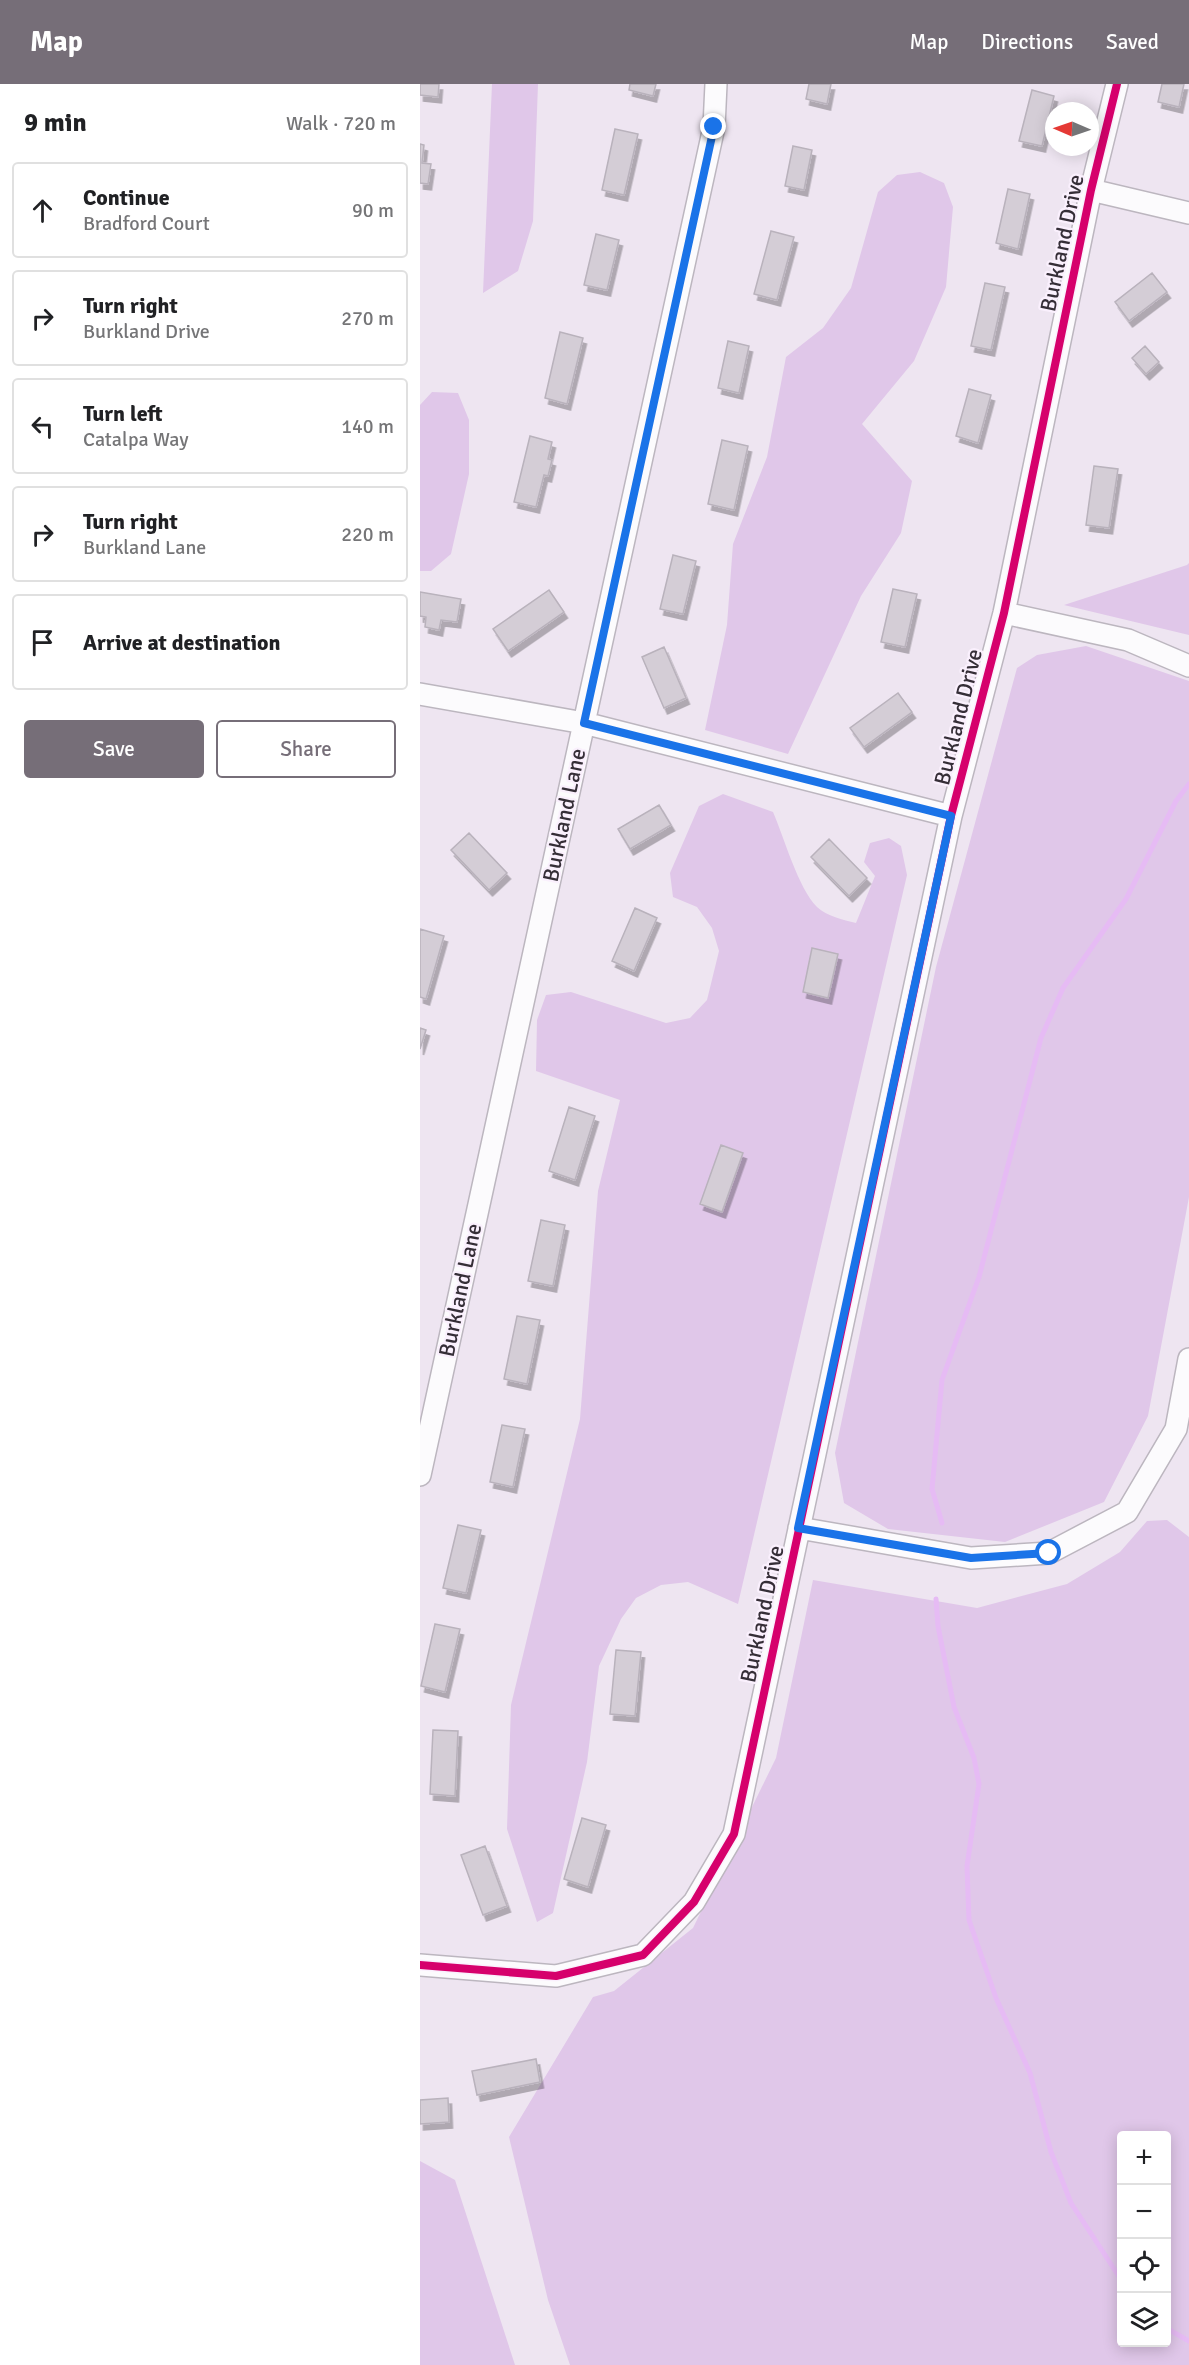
<!DOCTYPE html>
<html lang="en">
<head>
<meta charset="utf-8">
<style>
  body { margin:0; font-family:Signika,sans-serif; background:#f2f2f2; color:#202124 }
  .controls { position:absolute; right:18px; bottom:18px; display:grid; overflow:hidden; border-radius:6px; box-shadow:0 3px 15px #0003 }
  .controls button { width:54px; height:54px; display:grid; place-items:center; padding:0; border:0; border-bottom:2px solid #e0e0e0; background:#fff; color:#202124; font:30px sans-serif }
  .compass { position:absolute; left:625px; top:18px; width:54px; height:54px; border-radius:50%; background:#fff; box-shadow:0 3px 15px #0003; rotate:272deg }
  .stop { position:absolute; width:18px; height:18px; margin:-14px; border:4px solid #1a73e8; border-radius:50%; background:#fff }
  .stop.end { background:#1a73e8; border-color:#fff; box-shadow:0 2px 6px #0008 }
  .list { margin:0; padding:0; list-style:none }
  h2 { display:flex; justify-content:space-between; align-items:center; height:78px; margin:0; padding:0 24px; font-size:26px }
  h2 small { font-size:20px; font-weight:400; color:#757577 }
  .list li { display:grid; grid-template-columns:39px 1fr auto; gap:18px; align-items:center; box-sizing:border-box; height:96px; margin:0 12px 12px; padding:0 12px; border:2px solid #e0e0e0; border-radius:6px }
  .list b { display:block; font-size:22px; white-space:nowrap }
  .list p { margin:0; font-size:20px; white-space:nowrap; color:#757577 }
  .list em { font-size:20px; font-style:normal; color:#757577 }
  .actions { display:flex; gap:12px; padding:18px 24px }
  .actions a { flex:1; padding:14px 0; border:2px solid #766e78; border-radius:6px; text-align:center; font-size:21px; color:#766e78 }
  .actions .main { background:#766e78; color:#fff }
  .icon { flex:none; width:33px; height:33px; fill:none; stroke:currentColor; stroke-width:2; stroke-linecap:round; stroke-linejoin:round }
  .map { position:relative; flex:none; width:769px; height:2281px; overflow:hidden }
  header { display:flex; align-items:center; gap:36px; box-sizing:border-box; height:84px; padding:0 30px; background:#766e78; color:#fff }
  header strong { font-size:28px }
  nav { display:flex; gap:33px; margin-inline-start:auto; font-size:21px }
  main { display:flex }
  aside { flex:1; background:#fff }
  .map>svg:first-child { display:block }
  .green { fill:#e0c7e9; fill-rule:evenodd }
  .lines { fill:none; stroke-linecap:round; stroke-linejoin:round }
  .stream { stroke:#e6bbf4; stroke-width:5 }
  .building { fill:#d4cdd6; stroke:#b9b2bc; stroke-width:1.5; filter:url(#shadow) }
  .minor-casing { stroke:#bcb6bf; stroke-width:24 }
  .minor { stroke:#fcfbfd; stroke-width:21 }
  .cycleway-casing { stroke:#faf0fd; stroke-width:11 }
  .cycleway { stroke:#d6006c; stroke-width:8 }
  .route { stroke:#1a73e8; stroke-width:8 }
  .labels { text-anchor:middle; dominant-baseline:central; stroke-width:4.5; stroke-linejoin:round; paint-order:stroke }
  .street-label { font-size:22px; fill:#352e37; stroke:#faf0fd }
</style>
</head>
<body>
<header>
<strong>Map</strong>
<nav><a>Map</a><a>Directions</a><a>Saved</a></nav>
</header>
<main>
<aside>
<h2>9 min<small>Walk · 720 m</small></h2>
<ul class="list">
<li><svg class="icon" aria-label="ahead" viewBox="0 0 24 24"><path d="M12 20V5M6 11l6-6 6 6"/></svg><div><b>Continue</b><p>Bradford Court</p></div><em>90 m</em></li>
<li><svg class="icon" aria-label="right" viewBox="0 0 24 24"><path d="M7 20v-9h11M14 6l5 5-5 5"/></svg><div><b>Turn right</b><p>Burkland Drive</p></div><em>270 m</em></li>
<li><svg class="icon" aria-label="left" viewBox="0 0 24 24"><path d="M17 20v-9H6M10 6l-5 5 5 5"/></svg><div><b>Turn left</b><p>Catalpa Way</p></div><em>140 m</em></li>
<li><svg class="icon" aria-label="right" viewBox="0 0 24 24"><path d="M7 20v-9h11M14 6l5 5-5 5"/></svg><div><b>Turn right</b><p>Burkland Lane</p></div><em>220 m</em></li>
<li><svg class="icon" aria-label="arrive" viewBox="0 0 24 24"><path d="M6 21V4h12l-3 4 3 4H6"/></svg><div><b>Arrive at destination</b></div></li>
</ul>
<div class="actions"><a class="main">Save</a><a>Share</a></div>
</aside>
<div class="map">
<svg width="769" height="2281" viewBox="0 0 769 2281">
  <defs>
    <filter id="shadow"><feDropShadow dx="3.5" dy="6" stdDeviation="0" flood-color="#0004"/></filter>
  </defs>
  <rect width="100%" height="100%" fill="#eee5f1"/>
  <path class="green" d="M72 0H118L113 137 98 187 63 209Z
    M500 88 524 99 533 123 526 203 494 277 442 340 492 397 481 449 441 512 368 670 285 646 307 541 313 460 347 373 366 273 403 244 431 204 458 108 477 91Z
    M12 308 38 309 49 336V390L31 470 11 487H0V321Z
    M769 479V551L644 521 767 481Z
    M666 562 769 597V1113L728 1332 684 1418 585 1458 468 1445 424 1419 415 1369 516 883 597 584 617 571Z
    M303 710 353 728C364 753 378 804 397 823 407 832 423 836 436 839L455 792 444 778 450 759 469 754 481 762 487 791 318 1520 268 1498 241 1501 216 1514 201 1535 179 1582 167 1678 133 1829 117 1838 87 1745 91 1621 160 1335 178 1107 200 1016 116 987 117 936 126 911 151 908 246 939 270 934 287 916 299 867 292 844 277 823 253 813 250 789 279 722Z
    M747 1436 769 1453V2281H150L128 2216 89 2053 173 1913 194 1907 273 1844 356 1674 393 1496 557 1524 647 1500 700 1468 727 1437ZM702 2052H746V2258H702Z
    M0 2077 35 2096 95 2281H0Z"/>
  <g class="lines">
    <path class="stream" d="M522 1439 512 1405 522 1296 559 1193 621 954 643 904 706 815 756 717 769 700
      M516 1515 518 1542 534 1623 554 1674 559 1700 547 1782 549 1836 576 1914 610 1989 631 2068 651 2119 702 2197
      M746 2244 769 2257"/>
  </g>
  <path class="building" d="M0 0H19L18 13 0 11Z
    M210 0H236L233 12 209 6Z
    M389 0H411L407 20 386 15Z
    M742 0H764L759 23 738 18Z
    M612 6 634 12 622 62 599 57Z
    M195 45 218 50 204 111 182 106Z
    M0 60 4 61 2 79 11 80 8 100 0 99Z
    M373 62 392 66 384 106 365 102Z
    M588 105 610 110 598 165 576 159Z
    M351 147 374 153 357 216 334 210Z
    M176 150 199 156 187 206 164 201Z
    M732 189 747 208 709 237 695 218Z
    M565 199 585 203 571 266 551 262Z
    M140 248 163 254 147 320 125 314Z
    M308 257 329 262 319 309 298 304Z
    M725 262 739 278 726 290 712 274Z
    M549 305 571 311 558 359 536 352Z
    M110 352 132 358 128 375 132 376 128 392 124 391 116 423 94 418Z
    M302 356 328 362 314 426 288 420Z
    M674 382 698 385 689 444 666 441Z
    M253 471 276 477 263 530 240 525Z
    M473 505 497 510 485 563 461 558Z
    M129 506 144 528 88 567 73 545Z
    M0 508 41 515 37 538 21 536 19 546 5 543 6 533 0 532Z
    M244 563 266 614 244 624 222 573Z
    M478 609 492 628 444 663 430 644Z
    M239 721 251 741 210 765 198 745Z
    M49 749 87 789 69 806 31 766Z
    M409 755 447 794 429 812 391 773Z
    M215 824 237 834 214 887 192 877Z
    M0 845 24 852 6 915 0 913Z
    M392 864 418 870 408 914 383 908Z
    M0 944 6 946 0 965Z
    M149 1023 175 1032 155 1096 129 1087Z
    M301 1061 323 1069 302 1128 280 1120Z
    M121 1136 145 1141 133 1202 108 1197Z
    M97 1232 120 1236 107 1300 84 1295Z
    M82 1341 105 1345 93 1403 70 1398Z
    M38 1441 61 1446 46 1509 23 1504Z
    M15 1540 40 1545 25 1608 1 1602Z
    M196 1566 221 1568 215 1632 190 1630Z
    M13 1646 38 1647 35 1712 10 1710Z
    M162 1734 186 1741 168 1803 144 1795Z
    M65 1762 87 1822 63 1831 41 1771Z
    M116 1975 120 1998 57 2011 52 1987Z
    M28 2014 29 2038 0 2040V2016Z"/>
  <g class="lines">
    <defs>
      <path id="minor" d="M671 106 769 129
        M584 529 708 556 769 582
        M0 610 164 639 531 732
        M0 1391 294 43 296 0
        M379 1444 551 1474 629 1469 707 1428 756 1345 769 1275
        M0 1881 136 1892 223 1871 274 1818 314 1750 531 732 584 529 671 106 697 0"/>
    </defs>
    <use href="#minor" class="minor-casing"/>
    <use href="#minor" class="minor"/>
    <defs>
      <path id="cycleway" d="M0 1881 136 1892 223 1871 274 1818 314 1750 531 732 584 529 671 106 697 0"/>
    </defs>
    <use href="#cycleway" class="cycleway-casing"/>
    <use href="#cycleway" class="cycleway"/>
  </g>
  <g class="lines">
    <path class="route" d="M294 43 164 639 531 732 378 1444 551 1474 629 1469"/>
  </g>
  <g class="labels">
    <g class="street-label">
      <text transform="translate(642 159) rotate(-78)">Burkland Drive</text>
      <text transform="translate(538 633) rotate(-76)">Burkland Drive</text>
      <text transform="translate(144 731) rotate(-78)">Burkland Lane</text>
      <text transform="translate(40 1206) rotate(-78)">Burkland Lane</text>
      <text transform="translate(342 1530) rotate(-78)">Burkland Drive</text>
    </g>
  </g>
</svg>
<div class="controls">
<button>+</button>
<button>−</button>
<button><svg class="icon" aria-label="locate" viewBox="0 0 24 24"><circle cx="12" cy="12" r="6"/><path d="M12 2v4M12 18v4M2 12h4M18 12h4"/></svg></button>
<button><svg class="icon" aria-label="layers" viewBox="0 0 24 24"><path d="M12 4l9 5-9 5-9-5zM3 14l9 5 9-5"/></svg></button>
</div>
<svg class="compass" viewBox="-18 -18 36 36"><path d="M0-13l5 13h-10z" fill="#e53935"/><path d="M0 13l5-13h-10z" fill="#757577"/></svg>
<div class="stop" style="left:629px;top:1469px"></div>
<div class="stop end" style="left:294px;top:43px"></div>
</div>
</main>
</body>
</html>
